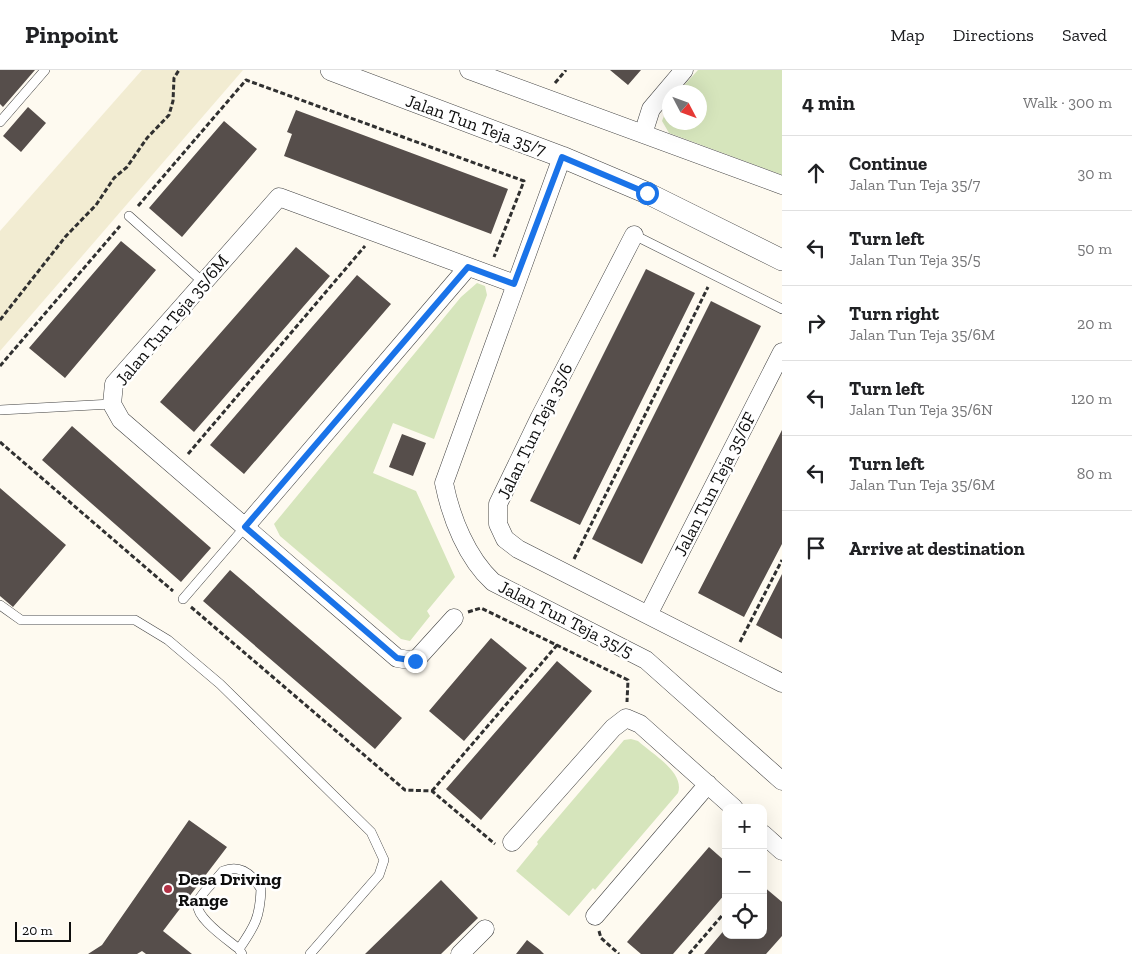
<!DOCTYPE html>
<html lang="en">
<head>
<meta charset="utf-8">
<style>
  body { margin:0; font-family:"Zilla Slab",serif; background:#f6f6f6; color:#202124 }
  .controls { position:absolute; right:15px; bottom:15px; display:grid; overflow:hidden; border-radius:10px; box-shadow:0 5px 20px #0002 }
  .controls button { width:45px; height:45px; display:grid; place-items:center; padding:0; border:0; border-bottom:1px solid #e0e0e0; background:#fff; color:#202124; font:25px sans-serif }
  .compass { position:absolute; left:662px; top:15px; width:45px; height:45px; border-radius:50%; background:#fff; box-shadow:0 5px 20px #0002; rotate:131deg }
  .scale { position:absolute; left:15px; bottom:12px; width:56px; box-sizing:border-box; padding-left:5px; border:2px solid #0e0e0e; border-top:0; font-size:14px; line-height:18px; white-space:nowrap; color:#0e0e0e; -webkit-text-stroke:4px #fff; paint-order:stroke }
  .stop { position:absolute; width:15px; height:15px; margin:-11px; border:4px solid #1a73e8; border-radius:50%; background:#fff }
  .stop.end { background:#1a73e8; border-color:#fff; box-shadow:0 1px 5px #0008 }
  .list { margin:0; padding:0; list-style:none }
  h2 { display:flex; justify-content:space-between; align-items:center; height:65px; margin:0; padding:0 20px; font-size:21px }
  h2 small { font-size:16px; font-weight:400; color:#757577 }
  .list li { display:grid; grid-template-columns:32px 1fr auto; gap:15px; align-items:center; box-sizing:border-box; height:75px; padding:0 20px; border-top:1px solid #e0e0e0 }
  .list b { display:block; font-size:19px; white-space:nowrap }
  .list p { margin:0; font-size:16px; white-space:nowrap; color:#757577 }
  .list em { font-size:16px; font-style:normal; color:#757577 }
  .icon { flex:none; width:28px; height:28px; fill:none; stroke:currentColor; stroke-width:2; stroke-linecap:round; stroke-linejoin:round }
  .map { position:relative; flex:none; width:782px; height:884px; overflow:hidden }
  header { display:flex; align-items:center; gap:30px; box-sizing:border-box; height:70px; padding:0 25px; background:#fff; border-bottom:1px solid #e0e0e0 }
  header strong { font-size:24px }
  nav { display:flex; gap:28px; margin-inline-start:auto; font-size:18px }
  main { display:flex }
  aside { flex:1; background:#fff }
  .map>svg:first-child { display:block }
  .farmland { fill:#f2ecd2 }
  .green { fill:#d6e5bc }
  .building { fill:#564e4b }
  .lines { fill:none; stroke-linecap:round; stroke-linejoin:round }
  .service-casing { stroke:#414141; stroke-width:10 }
  .minor-casing { stroke:#414141; stroke-width:19 }
  .tertiary-casing { stroke:#414141; stroke-width:22 }
  .path { stroke:#303030; stroke-width:3; stroke-dasharray:5 2.5; stroke-linecap:butt }
  .service { stroke:#fff; stroke-width:9 }
  .minor { stroke:#fff; stroke-width:18 }
  .tertiary { stroke:#fff; stroke-width:21 }
  .route { stroke:#1a73e8; stroke-width:6 }
  .poi-dot { fill:#b23246; stroke:#fff; stroke-width:2 }
  .labels { text-anchor:middle; dominant-baseline:central; stroke-width:5; stroke-linejoin:round; paint-order:stroke }
  .street-label { font-size:18px; fill:#0e0e0e; stroke:#fff }
  .poi-label { font-size:18px; font-weight:bold; fill:#0e0e0e; stroke:#fff; text-anchor:start }
</style>
</head>
<body>
<header>
<strong>Pinpoint</strong>
<nav><a>Map</a><a>Directions</a><a>Saved</a></nav>
</header>
<main>
<div class="map">
<svg width="782" height="884" viewBox="0 0 782 884">
  <rect width="100%" height="100%" fill="#fefaf0"/>
  <path class="farmland" d="M142 0H243L0 281V161Z"/>
  <path class="green" d="M698 0H782V105L669 63 662 51 669 33 670 52H700V22H678Z
    M477 213 485 216 487 225 434 369 393 353 373 403 416 421 455 507 427 541 430 546 410 571 401 569 280 466 274 454 461 227Z
    M631 669 638 671C652 684 685 702 678 723L595 820 593 818 569 846 516 801 538 774 537 772 624 670Z"/>
  <path class="building" d="M0 0H35L3 37 0 34Z
    M610 0H641L628 15Z
    M28 37 46 53 21 82 3 66Z
    M296 40 508 119 491 164 284 86 292 64 287 62Z
    M224 51 257 79 182 167 149 138Z
    M121 171 156 200 65 308 29 278Z
    M296 177 330 206 194 362 160 332Z
    M646 199 695 223 580 455 530 431Z
    M357 205 391 234 244 404 210 375Z
    M711 231 761 256 642 494 592 469Z
    M72 356 211 478 181 512 42 390Z
    M782 360V474L744 547 698 523Z
    M402 364 426 373 413 406 389 397Z
    M0 418 66 475 13 537 0 526Z
    M230 500 402 648 375 679 203 531Z
    M782 504V569L756 555Z
    M491 568 527 598 464 671 429 641Z
    M557 591 592 621 481 750 446 719Z
    M189 750 227 777 163 861 192 884H146L142 881 137 884H88L102 875Z
    M709 777 726 792V823L673 884H641L627 872Z
    M441 810 478 848 441 884H365Z
    M763 816 782 832V866L766 884H704L726 858V865H763Z
    M527 870 540 880 544 884H516Z"/>
  <g class="lines">
    <defs>
      <path id="service" d="M0 52 45 0
        M129 146 203 212
        M634 165 782 239
        M0 340 112 334
        M183 529 245 457
        M0 535 21 550H135L168 570 220 614 371 762 384 790 379 805 310 884
        M239 879C255 856 260 847 261 819 252 804 240 794 223 801 216 810 203 821 198 831 192 846 228 870 239 879L242 884"/>
      <path id="minor" d="M469 0 782 115
        M643 64 651 39 684 0
        M562 87 444 413C451 448 467 488 493 512L646 590 782 711
        M634 165 540 347 498 434V454L505 469 518 479 782 613
        M245 457 468 197
        M648 545 782 282
        M454 548 415 591 397 588 121 350 112 334 114 314 279 127 515 214
        M763 764 782 781
        M512 772 613 658 626 648 640 654 734 738
        M595 846 708 714
        M460 884 485 859"/>
      <path id="tertiary" d="M331 0 562 87 647 123 782 190"/>
    </defs>
    <use href="#service" class="service-casing"/>
    <use href="#minor" class="minor-casing"/>
    <use href="#tertiary" class="tertiary-casing"/>
    <path class="path" d="M555 13 566 0
      M138 136 246 10 524 111 494 187
      M0 250 66 166 96 135 114 108 127 97 147 68 169 45 173 31 174 8 179 0
      M0 296 120 156
      M0 372 173 521
      M188 384 365 176
      M574 489 708 217
      M191 537 405 720 432 721 495 774
      M468 542 481 538 628 610 627 632
      M740 572 782 490
      M432 721 558 574
      M599 861 601 868 619 884
      M689 884 726 841"/>
    <use href="#service" class="service"/>
    <use href="#minor" class="minor"/>
    <use href="#tertiary" class="tertiary"/>
  </g>
  <g class="lines">
    <path class="route" d="M415 591 397 588 245 457 468 197 514 214 562 87 647 123"/>
  </g>
  <circle class="poi-dot" cx="168" cy="819" r="5"/>
  <g class="labels">
    <g class="street-label">
      <text transform="translate(476 55) rotate(20)">Jalan Tun Teja 35/7</text>
      <text transform="translate(172 250) rotate(-50)">Jalan Tun Teja 35/6M</text>
      <text transform="translate(535 361) rotate(-64)">Jalan Tun Teja 35/6</text>
      <text transform="translate(715 414) rotate(-63)">Jalan Tun Teja 35/6F</text>
      <text transform="translate(566 549) rotate(27)">Jalan Tun Teja 35/5</text>
    </g>
    <g class="poi-label">
      <text x="178" y="809">Desa Driving<tspan x="178" dy="21">Range</tspan></text>
    </g>
  </g>
</svg>
<div class="controls">
<button>+</button>
<button>−</button>
<button><svg class="icon" aria-label="locate" viewBox="0 0 24 24"><circle cx="12" cy="12" r="6"/><path d="M12 2v4M12 18v4M2 12h4M18 12h4"/></svg></button>
</div>
<svg class="compass" viewBox="-18 -18 36 36"><path d="M0-13l5 13h-10z" fill="#e53935"/><path d="M0 13l5-13h-10z" fill="#757577"/></svg>
<div class="scale">20 m</div>
<div class="stop" style="left:647px;top:123px"></div>
<div class="stop end" style="left:415px;top:591px"></div>
</div>
<aside>
<h2>4 min<small>Walk · 300 m</small></h2>
<ul class="list">
<li><svg class="icon" aria-label="ahead" viewBox="0 0 24 24"><path d="M12 20V5M6 11l6-6 6 6"/></svg><div><b>Continue</b><p>Jalan Tun Teja 35/7</p></div><em>30 m</em></li>
<li><svg class="icon" aria-label="left" viewBox="0 0 24 24"><path d="M17 20v-9H6M10 6l-5 5 5 5"/></svg><div><b>Turn left</b><p>Jalan Tun Teja 35/5</p></div><em>50 m</em></li>
<li><svg class="icon" aria-label="right" viewBox="0 0 24 24"><path d="M7 20v-9h11M14 6l5 5-5 5"/></svg><div><b>Turn right</b><p>Jalan Tun Teja 35/6M</p></div><em>20 m</em></li>
<li><svg class="icon" aria-label="left" viewBox="0 0 24 24"><path d="M17 20v-9H6M10 6l-5 5 5 5"/></svg><div><b>Turn left</b><p>Jalan Tun Teja 35/6N</p></div><em>120 m</em></li>
<li><svg class="icon" aria-label="left" viewBox="0 0 24 24"><path d="M17 20v-9H6M10 6l-5 5 5 5"/></svg><div><b>Turn left</b><p>Jalan Tun Teja 35/6M</p></div><em>80 m</em></li>
<li><svg class="icon" aria-label="arrive" viewBox="0 0 24 24"><path d="M6 21V4h12l-3 4 3 4H6"/></svg><div><b>Arrive at destination</b></div></li>
</ul>
</aside>
</main>
</body>
</html>
